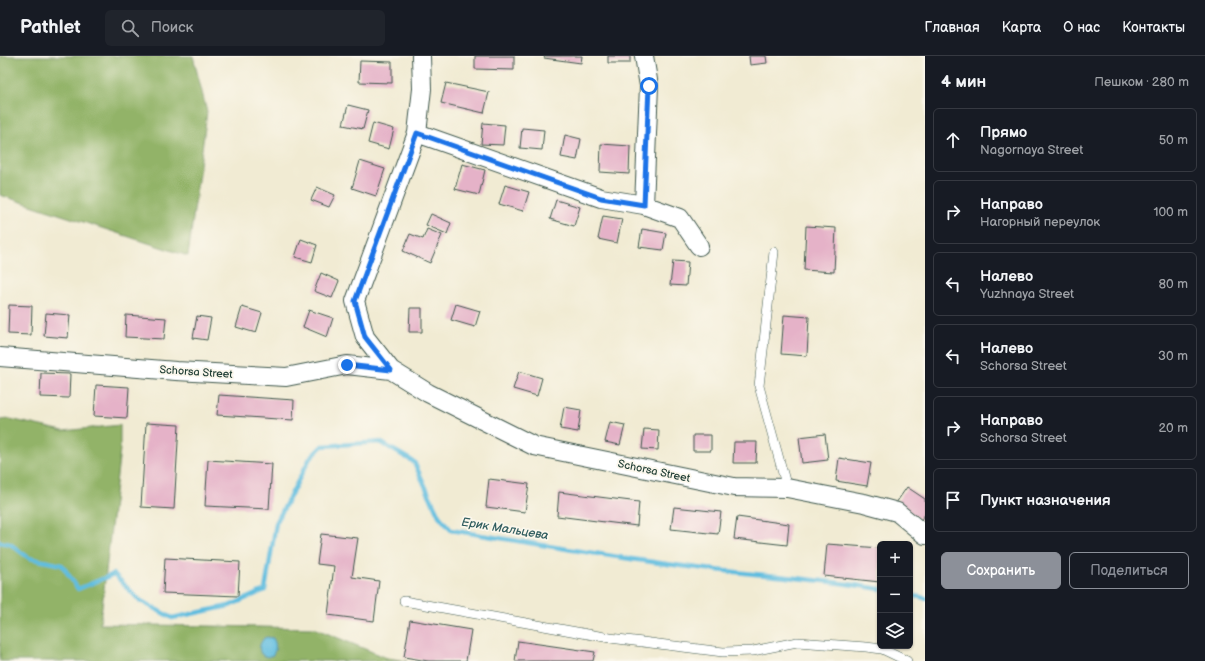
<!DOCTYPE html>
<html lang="ru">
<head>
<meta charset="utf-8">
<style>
  body { margin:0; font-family:"Balsamiq Sans",sans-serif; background:#20242c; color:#f1f3f6 }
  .controls { position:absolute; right:12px; bottom:12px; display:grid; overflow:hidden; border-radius:6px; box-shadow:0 1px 3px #0004 }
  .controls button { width:36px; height:36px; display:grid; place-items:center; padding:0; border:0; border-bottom:1px solid #363941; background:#171b24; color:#f1f3f6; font:20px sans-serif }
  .stop { position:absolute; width:12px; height:12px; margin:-9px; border:3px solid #1a73e8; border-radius:50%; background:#fff }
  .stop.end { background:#1a73e8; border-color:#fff; box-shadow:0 1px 4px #0008 }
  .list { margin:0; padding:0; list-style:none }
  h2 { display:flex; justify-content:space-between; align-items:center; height:52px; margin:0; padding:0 16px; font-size:17px }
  h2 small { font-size:13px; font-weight:400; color:#9ea1a6 }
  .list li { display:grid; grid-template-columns:26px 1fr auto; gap:12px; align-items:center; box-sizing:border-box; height:64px; margin:0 8px 8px; padding:0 8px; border:1px solid #363941; border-radius:6px }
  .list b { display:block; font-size:15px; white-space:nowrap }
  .list p { margin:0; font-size:13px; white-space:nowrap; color:#9ea1a6 }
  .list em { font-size:13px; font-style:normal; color:#9ea1a6 }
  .actions { display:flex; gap:8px; padding:12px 16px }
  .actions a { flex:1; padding:9px 0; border:1px solid #8c9099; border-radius:6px; text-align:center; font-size:14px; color:#8c9099 }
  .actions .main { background:#8c9099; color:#fff }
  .icon { flex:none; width:22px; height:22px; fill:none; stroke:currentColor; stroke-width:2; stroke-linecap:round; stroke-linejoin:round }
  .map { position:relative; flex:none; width:925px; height:605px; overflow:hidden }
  header { display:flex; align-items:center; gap:24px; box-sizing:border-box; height:56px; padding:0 20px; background:#171b24; border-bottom:1px solid #363941 }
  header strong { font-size:19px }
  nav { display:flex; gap:22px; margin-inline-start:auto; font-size:14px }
  .search { width:280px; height:36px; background:#20242c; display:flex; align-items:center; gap:10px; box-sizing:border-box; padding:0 14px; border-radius:6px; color:#9ea1a6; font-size:15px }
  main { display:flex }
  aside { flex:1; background:#171b24 }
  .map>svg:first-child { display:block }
  .forest { fill:#92b367; stroke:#58784e }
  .water { fill:#61bddf; stroke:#407d8a }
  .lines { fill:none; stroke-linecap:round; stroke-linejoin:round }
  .stream { stroke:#61bddf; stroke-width:4.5 }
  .building { fill:#e5b2c8 }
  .lane-casing { stroke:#3e574c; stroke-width:10 }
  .street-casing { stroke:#3e574c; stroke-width:20 }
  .lane { stroke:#fff; stroke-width:9 }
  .street { stroke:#fff; stroke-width:18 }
  .route { stroke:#1a73e8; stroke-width:5 }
  .labels { text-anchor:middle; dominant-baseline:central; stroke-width:3.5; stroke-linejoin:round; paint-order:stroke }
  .street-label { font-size:11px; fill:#1f3d34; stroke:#fbf7ec }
  .water-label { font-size:12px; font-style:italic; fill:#305d5f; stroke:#fbf7ec }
</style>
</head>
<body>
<header>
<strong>Pathlet</strong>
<div class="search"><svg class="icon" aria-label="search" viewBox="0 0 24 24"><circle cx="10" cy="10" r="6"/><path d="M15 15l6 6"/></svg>Поиск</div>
<nav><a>Главная</a><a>Карта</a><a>О нас</a><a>Контакты</a></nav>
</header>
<main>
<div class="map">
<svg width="925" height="605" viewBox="0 0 925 605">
  <rect width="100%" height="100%" fill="#fbf7ec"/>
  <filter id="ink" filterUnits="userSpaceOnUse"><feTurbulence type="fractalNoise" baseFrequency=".025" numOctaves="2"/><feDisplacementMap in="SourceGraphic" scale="8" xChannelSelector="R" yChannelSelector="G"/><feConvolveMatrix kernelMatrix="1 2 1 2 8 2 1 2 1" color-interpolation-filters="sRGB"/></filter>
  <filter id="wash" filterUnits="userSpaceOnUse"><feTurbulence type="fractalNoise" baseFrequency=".012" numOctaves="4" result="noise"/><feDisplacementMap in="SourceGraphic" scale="16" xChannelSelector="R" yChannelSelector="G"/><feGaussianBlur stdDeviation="0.9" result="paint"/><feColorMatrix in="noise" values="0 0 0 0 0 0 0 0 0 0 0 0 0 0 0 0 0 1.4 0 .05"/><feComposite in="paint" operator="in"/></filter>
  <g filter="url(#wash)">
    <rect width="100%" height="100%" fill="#f1ebd3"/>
    <path class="forest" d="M0 0H193L207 56 188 200 0 139Z
      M10 363 63 375 120 369V393L100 568 314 572 387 602 407 605H0V364Z"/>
    <path class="water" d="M267 581 273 582C277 589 276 593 273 599L267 601 261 598C258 592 260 587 264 582Z"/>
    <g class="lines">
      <path class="stream" d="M0 486 10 488 29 502 62 509 78 533 114 518 139 544 172 562 229 550 265 534 276 467 310 402 322 390 380 386 414 406 439 460 451 474C530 487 610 501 690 511 753 519 817 522 880 533
        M910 539 925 542"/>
    </g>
    <g id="blocks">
      <path class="building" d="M475 0H514V14L475 13Z
        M545 0H582L581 7 544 2Z
        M608 0H630V7H608Z
        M749 0H766L767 7 750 9Z
        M360 5 392 6V27L359 26Z
        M446 27 489 36 484 57 441 47Z
        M348 49 368 54 363 73 343 69Z
        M373 67 394 73 389 93 368 87Z
        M483 67 505 69 503 89 481 88Z
        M522 72 544 74 542 94 520 92Z
        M565 79 581 83 577 104 561 101Z
        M601 88 630 90 629 118 600 116Z
        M360 105 385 113 376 140 352 132Z
        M462 108 485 114 479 139 455 133Z
        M505 129 529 136 523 155 499 148Z
        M317 131 335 139 329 151 311 144Z
        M556 144 580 151 574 170 550 163Z
        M431 158 451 167 447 178 426 169Z
        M603 160 622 163 617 187 598 183Z
        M806 170 836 172 834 216 804 214Z
        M427 173 442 179 430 207 403 195 410 178 423 183Z
        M642 173 666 177 663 194 639 191Z
        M301 183 317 189 312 206 295 201Z
        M673 205 688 206 686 230 670 229Z
        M321 217 339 225 332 242 314 235Z
        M456 248 480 255 475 271 451 264Z
        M9 249 32 250 31 279 8 278Z
        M242 251 262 257 256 277 236 271Z
        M410 252H422V276H409Z
        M309 254 333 262 327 281 303 271Z
        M46 257 70 259 68 282 44 280Z
        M126 259 166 262 164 283 125 281Z
        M784 259 809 261 807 300 781 298Z
        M197 260 211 262 207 284 193 282Z
        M519 315 542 322 537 340 513 333Z
        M41 317 70 318 69 342 40 341Z
        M96 329 129 331 127 362 94 360Z
        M219 339 294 344 293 364 217 359Z
        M564 351 581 354 578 376 560 373Z
        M610 366 625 369 620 389 605 386Z
        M146 367 179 369 174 453 141 451Z
        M644 373 659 374 658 394 642 393Z
        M825 378 828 404 802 407 799 381Z
        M693 379H711V395H693Z
        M734 386H757L756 407H733Z
        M839 402 871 407 867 430 836 425Z
        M208 404 272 408 269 453 205 450Z
        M489 423 529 428 525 456 486 451Z
        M907 431 925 443V458L921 464 896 447Z
        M559 436 639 446 637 470 557 460Z
        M674 451 721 456 718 478 671 473Z
        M737 461 789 468 787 489 734 483Z
        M321 478 358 482 352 521 379 525 374 565 328 559 334 510 317 508Z
        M827 488 880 492V526L824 520Z
        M165 502 240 506 238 540 163 537Z
        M410 564 471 574 466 605H428L404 601Z
        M518 585 595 596 593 605H515Z"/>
    </g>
  </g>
  <g filter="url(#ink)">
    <use href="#blocks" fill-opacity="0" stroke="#3e574c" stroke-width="1"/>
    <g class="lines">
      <defs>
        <path id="lane" d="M774 196 759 330 787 432
          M404 545 610 582 723 596 753 595 797 586 866 591 882 593 907 605"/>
        <path id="street" d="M421 0 422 33 417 77 355 245 365 281 391 314 428 337 534 390 734 431 787 432 864 447 897 456 925 479
          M417 77 601 142 644 149 680 162 699 190
          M644 149 649 30 644 0
          M0 301 176 315 286 321 347 309 391 314"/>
      </defs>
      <use href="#lane" class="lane-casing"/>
      <use href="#street" class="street-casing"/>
      <use href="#lane" class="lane"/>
      <use href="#street" class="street"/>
    </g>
  </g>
  <g class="lines" filter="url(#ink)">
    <path class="route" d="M347 309 391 314 365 281 355 245 417 77 601 142 644 149 649 30"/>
  </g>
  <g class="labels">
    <g class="street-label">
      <text transform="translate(196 316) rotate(4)">Schorsa Street</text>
      <text transform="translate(654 415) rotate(12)">Schorsa Street</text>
    </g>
    <g class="water-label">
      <text transform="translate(505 473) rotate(9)">Ерик Мальцева</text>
    </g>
  </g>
</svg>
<div class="controls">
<button>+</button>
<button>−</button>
<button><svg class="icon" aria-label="layers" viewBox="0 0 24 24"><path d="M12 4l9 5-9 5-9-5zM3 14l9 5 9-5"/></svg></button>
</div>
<div class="stop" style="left:649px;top:30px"></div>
<div class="stop end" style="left:347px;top:309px"></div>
</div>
<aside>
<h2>4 мин<small>Пешком · 280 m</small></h2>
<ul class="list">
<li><svg class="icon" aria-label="ahead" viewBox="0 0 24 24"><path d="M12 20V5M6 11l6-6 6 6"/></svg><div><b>Прямо</b><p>Nagornaya Street</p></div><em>50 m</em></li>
<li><svg class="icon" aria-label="right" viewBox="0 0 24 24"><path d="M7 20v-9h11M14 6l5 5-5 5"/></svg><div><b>Направо</b><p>Нагорный переулок</p></div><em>100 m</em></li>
<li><svg class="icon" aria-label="left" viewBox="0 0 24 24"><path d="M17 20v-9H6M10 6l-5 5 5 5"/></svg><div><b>Налево</b><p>Yuzhnaya Street</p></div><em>80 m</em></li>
<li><svg class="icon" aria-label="left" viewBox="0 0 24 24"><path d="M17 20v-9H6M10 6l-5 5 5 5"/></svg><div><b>Налево</b><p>Schorsa Street</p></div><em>30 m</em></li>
<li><svg class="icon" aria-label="right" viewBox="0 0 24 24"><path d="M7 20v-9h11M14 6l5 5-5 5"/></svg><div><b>Направо</b><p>Schorsa Street</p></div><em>20 m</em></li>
<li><svg class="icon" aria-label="arrive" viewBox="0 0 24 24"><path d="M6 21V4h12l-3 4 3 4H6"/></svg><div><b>Пункт назначения</b></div></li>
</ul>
<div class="actions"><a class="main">Сохранить</a><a>Поделиться</a></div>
</aside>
</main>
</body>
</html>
